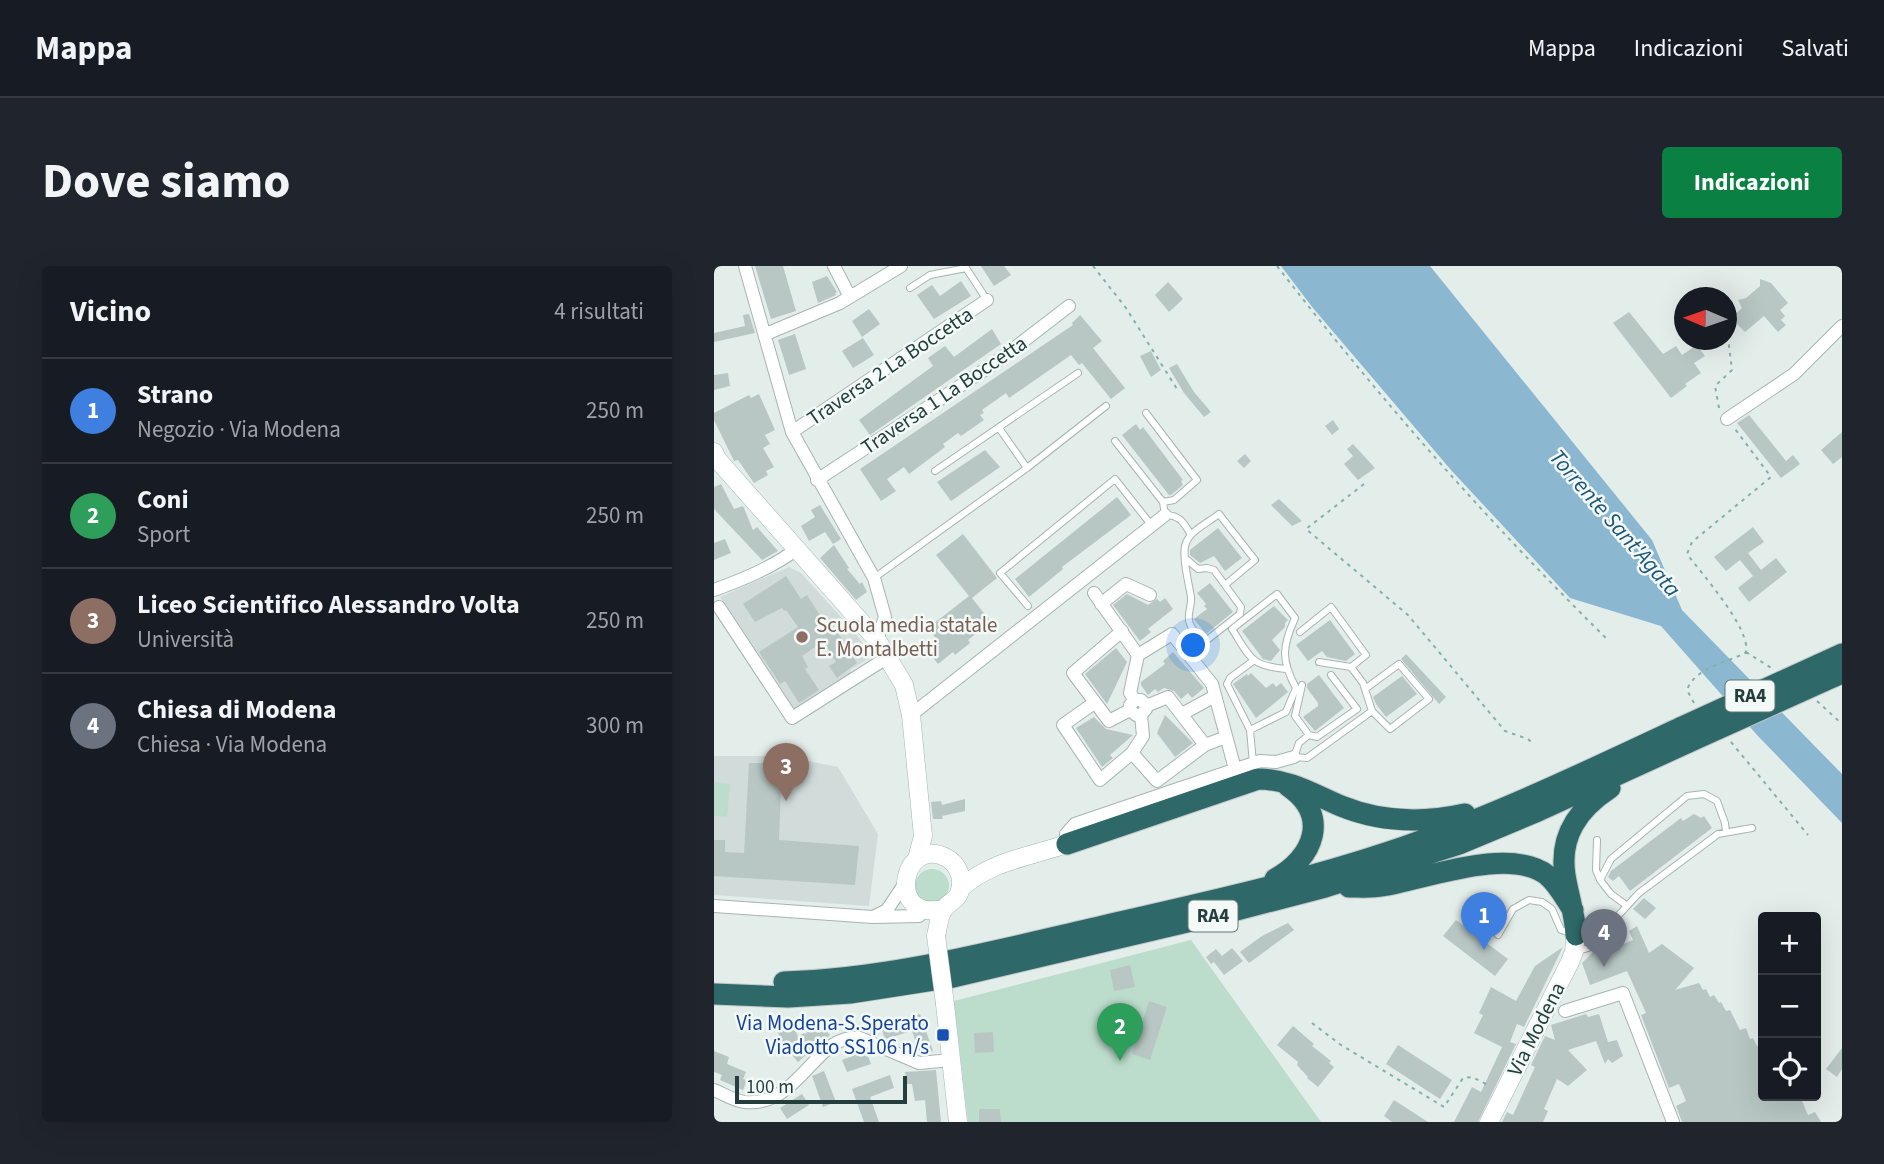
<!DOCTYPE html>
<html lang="it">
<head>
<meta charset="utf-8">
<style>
  body { margin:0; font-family:"Source Sans 3",sans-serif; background:#20242c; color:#f1f3f6 }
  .controls { position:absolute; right:21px; bottom:21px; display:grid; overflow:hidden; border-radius:7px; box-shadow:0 7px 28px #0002 }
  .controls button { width:63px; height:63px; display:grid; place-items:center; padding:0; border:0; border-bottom:2px solid #363941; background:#171b24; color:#f1f3f6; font:35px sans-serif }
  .compass { position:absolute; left:960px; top:21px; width:63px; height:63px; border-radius:50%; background:#171b24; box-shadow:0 7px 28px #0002; rotate:272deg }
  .scale { position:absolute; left:21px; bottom:18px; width:172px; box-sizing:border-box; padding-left:7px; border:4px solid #233e3c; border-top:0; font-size:19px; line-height:24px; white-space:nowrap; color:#233e3c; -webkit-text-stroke:5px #f3f9f7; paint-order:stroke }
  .you { position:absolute; left:480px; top:380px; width:24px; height:24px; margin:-18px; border:5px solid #fff; border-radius:50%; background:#1a73e8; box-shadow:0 0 0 10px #1a73e833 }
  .badge { display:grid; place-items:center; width:46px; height:46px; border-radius:50%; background:#0b8043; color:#fff; font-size:23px; font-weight:700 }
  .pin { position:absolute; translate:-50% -58px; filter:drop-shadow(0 2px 4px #0008) }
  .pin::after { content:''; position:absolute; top:37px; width:24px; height:21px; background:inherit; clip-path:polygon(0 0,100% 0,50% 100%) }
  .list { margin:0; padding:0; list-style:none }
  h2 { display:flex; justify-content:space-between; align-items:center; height:91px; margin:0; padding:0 28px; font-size:30px }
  h2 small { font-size:23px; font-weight:400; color:#9ea1a6 }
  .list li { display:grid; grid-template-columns:46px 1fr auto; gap:21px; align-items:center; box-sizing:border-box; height:105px; padding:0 28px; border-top:2px solid #363941 }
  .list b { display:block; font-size:26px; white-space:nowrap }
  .list p { margin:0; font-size:23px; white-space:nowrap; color:#9ea1a6 }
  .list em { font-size:23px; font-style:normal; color:#9ea1a6 }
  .icon { flex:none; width:38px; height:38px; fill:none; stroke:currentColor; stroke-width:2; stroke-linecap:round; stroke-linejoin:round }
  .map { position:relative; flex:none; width:1128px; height:856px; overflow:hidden; border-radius:7px }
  header { display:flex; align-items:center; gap:42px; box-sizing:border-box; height:98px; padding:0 35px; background:#171b24; border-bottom:2px solid #363941 }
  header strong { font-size:33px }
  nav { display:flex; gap:38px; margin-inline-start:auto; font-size:24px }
  .intro { display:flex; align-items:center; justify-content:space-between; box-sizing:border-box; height:168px; padding:0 42px }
  h1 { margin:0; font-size:49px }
  .button { padding:18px 32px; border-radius:7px; background:#0b8043; color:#fff; font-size:24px; font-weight:700 }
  main { display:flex; gap:42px; padding:0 42px }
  aside { flex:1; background:#171b24; border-radius:7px; box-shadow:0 7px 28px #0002 }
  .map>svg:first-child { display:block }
  .built { fill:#d1dcda }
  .green { fill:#bcddcc }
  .water { fill:#8cb7d1 }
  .building { fill:#b8c7c4 }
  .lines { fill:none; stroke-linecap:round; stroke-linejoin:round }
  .lane-casing { stroke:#a6b5b2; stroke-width:8 }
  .street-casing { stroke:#a6b5b2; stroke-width:14 }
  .secondary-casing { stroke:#a1b8b5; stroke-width:19 }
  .highway-casing { stroke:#c1c9c8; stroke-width:23 }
  .path { stroke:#84b0ac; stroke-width:2; stroke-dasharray:3.5 5; stroke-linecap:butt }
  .lane { stroke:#fff; stroke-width:6 }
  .street { stroke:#fff; stroke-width:12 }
  .secondary { stroke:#fff; stroke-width:18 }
  .highway { stroke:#2f6869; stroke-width:21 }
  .secondary-bridge-casing { stroke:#a1b8b5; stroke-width:19; stroke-linecap:butt }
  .highway-bridge-casing { stroke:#c1c9c8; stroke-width:23; stroke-linecap:butt }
  .secondary-bridge { stroke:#fff; stroke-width:18 }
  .highway-bridge { stroke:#2f6869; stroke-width:21 }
  .education-dot { fill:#8d6e63; stroke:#f3f9f7; stroke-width:2.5 }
  .transit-dot { fill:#1a4fb4; stroke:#f3f9f7; stroke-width:2.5 }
  .labels { text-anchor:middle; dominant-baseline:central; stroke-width:5; stroke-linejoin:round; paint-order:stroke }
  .shield { fill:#f3f9f7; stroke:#617674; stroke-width:2 }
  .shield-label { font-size:19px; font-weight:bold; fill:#233e3c }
  .street-label { font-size:21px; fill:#233e3c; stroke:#f3f9f7 }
  .education-label { font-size:21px; fill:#785e54; stroke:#f3f9f7; text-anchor:start }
  .transit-label { font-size:21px; fill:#164399; stroke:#f3f9f7; text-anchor:end }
  .water-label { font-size:23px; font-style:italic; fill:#1d5579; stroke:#f3f9f7 }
</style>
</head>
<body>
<header>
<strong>Mappa</strong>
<nav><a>Mappa</a><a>Indicazioni</a><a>Salvati</a></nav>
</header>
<div class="intro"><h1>Dove siamo</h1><a class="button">Indicazioni</a></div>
<main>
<aside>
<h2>Vicino<small>4 risultati</small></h2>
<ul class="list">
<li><span class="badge" style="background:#3f7fe0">1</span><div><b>Strano</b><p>Negozio · Via Modena</p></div><em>250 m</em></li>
<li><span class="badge" style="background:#2e9e5b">2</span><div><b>Coni</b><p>Sport</p></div><em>250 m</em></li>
<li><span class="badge" style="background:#8d6e63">3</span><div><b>Liceo Scientifico Alessandro Volta</b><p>Università</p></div><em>250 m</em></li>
<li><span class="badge" style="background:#6b7280">4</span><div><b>Chiesa di Modena</b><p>Chiesa · Via Modena</p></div><em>300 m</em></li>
</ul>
</aside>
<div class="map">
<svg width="1128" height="856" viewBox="0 0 1128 856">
  <rect width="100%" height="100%" fill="#e3edea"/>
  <path class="built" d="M75 301 87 307 137 362 159 390 136 404 139 410 80 447 6 331Z
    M0 490H68L124 501 164 568 155 640 0 629Z"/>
  <path class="green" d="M0 516 16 518 13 551 0 550Z
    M201 620a17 17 0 1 1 34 0a17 17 0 1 1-34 0Z
    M477 674 607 856H254L240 735Z"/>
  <path class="water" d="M567 0H716L938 274 968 344 1128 508V557L1043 469 947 360 856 332 737 204 599 42Z"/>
  <path class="building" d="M41 0H69L82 45 57 53Z
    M267 0H290L297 9 280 20Z
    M113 10 123 26 121 27 122 29 104 37 98 16Z
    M1046 13 1057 17 1074 37 1066 44 1071 50 1067 54 1072 59 1064 66 1050 50 1031 66 1017 52 1028 42 1024 34 1032 32 1046 20Z
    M247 15 257 30 220 53 203 29 218 19 226 30Z
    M454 16 469 33 455 46 441 29Z
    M155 43 166 58 148 71 138 55Z
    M915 46 949 88 962 80 968 89 983 79 991 90 980 97 987 107 971 118 973 120 957 132 899 57Z
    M35 48 41 67 0 76V67L31 60 29 49Z
    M366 49 388 75 379 82 411 122 397 133 368 97 365 99 357 89 295 132 292 127 268 144 270 147 266 149 270 154 247 170 244 167 229 178 231 181 195 208 190 201 173 213 182 225 167 235 146 203 359 59 358 57Z
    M278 63 287 78 156 169 145 154 219 100 214 92 231 80 240 91Z
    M81 68 92 103 75 109 64 74Z
    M149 72 160 89 139 102 128 85Z
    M437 85 447 104 437 111 426 90Z
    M463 98 480 126 497 146 490 151 470 127 455 102Z
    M14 107 16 120 0 124V109Z
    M45 128 61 164 51 169 56 178 49 182 60 201 52 205 54 209 40 217 24 194 20 195 0 154V147L35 129 37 132Z
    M1035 149 1072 195 1079 189 1086 198 1067 212 1023 157Z
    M619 154 625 163 618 169 611 160Z
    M422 158 426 164 429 161 469 214 467 215 469 219 457 229H455L408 169Z
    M1128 166V191L1119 198 1107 184Z
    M639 178 661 202 644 214 630 198 639 190 633 183Z
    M271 184 286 201 237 235 223 216Z
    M531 188 537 195 530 202 523 195Z
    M7 218 20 243 29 240 39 264 43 261 64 285 48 294 0 243V221Z
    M403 231 417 249 348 301 349 303 315 331 301 313Z
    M565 233 588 255 578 260 557 239Z
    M106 239 127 273 119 278 111 266 95 275 87 260 101 251 97 244Z
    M1039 261 1050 276 1034 287 1047 304 1062 292 1073 306 1035 336 1024 322 1039 310 1026 294 1012 305 1000 291Z
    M504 262 528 292 511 305 500 290 486 297 476 289V284Z
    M249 268 283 312 258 332 277 356 254 374 256 377 241 389 239 386 224 398 212 383 223 374 214 362 255 330 222 289Z
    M11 273 17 287 0 294V277Z
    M120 279 135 302 133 303 146 318 148 316 153 326 142 334 106 292Z
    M72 310 87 333 93 329 119 370 124 367 143 397 123 412 115 400 122 396 112 380 107 383 104 379 88 390 94 401 91 403 105 424 85 437 71 415 66 418 45 386 84 361 72 344 70 345 68 342 41 356 29 338Z
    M496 317 519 346 492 368 480 353 493 343 490 340 492 338 483 327Z
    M413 328 434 339 443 333 446 336 451 332 459 343 434 363 437 366 426 375 399 339Z
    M560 340 574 354 571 357V361L558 374 566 384 557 395 549 393 528 365Z
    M616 354 641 388 632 395 613 391 608 385 594 395 582 379Z
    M402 382 413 396 393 438 371 408Z
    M459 386 490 422 478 432 474 427 467 433 460 425 450 422 444 426 441 423 434 429 427 419V416L451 398 449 395Z
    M692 388 732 431 725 438 687 393Z
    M537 407 552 422 559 417 562 421 567 417 574 426 542 452 519 418 533 408 534 410Z
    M605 409 630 442 601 465 589 451 604 440V437L593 422V418Z
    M688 410 703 428 672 451 662 438 659 431Z
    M451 449 479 477 461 491 443 467Z
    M380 451 392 463 419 469 396 489 399 492 388 501 362 462Z
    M35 497H68L65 574 145 580 141 619 0 610V574H11V586L30 587Z
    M251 533V545L228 550 229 553H219L217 536 227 535 228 539Z
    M980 548 987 552 990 550 998 562 916 625 905 610 899 615 894 611 897 605 967 552 969 555Z
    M930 632 942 642 931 653 919 643Z
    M742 654 794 693 781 710 729 670Z
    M574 657 580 664 535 697 526 686 548 670Z
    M923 660 935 687 948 678 980 702 961 724 985 717 989 724 992 723 996 731 1000 729 1005 737 1007 736 1012 745 1016 744 1026 764 1032 762 1036 773 1039 772 1043 780 1047 779 1049 790 1044 791 1049 803V830H1086L1094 849 1101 846 1107 856H968L962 840 972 835 965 818 955 822 927 749 932 747 913 705 876 719 868 697 888 677 900 682 919 674 915 665Z
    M849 681 810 761 803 758 796 776 802 778 764 856H740L758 821 767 826 788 781 760 767 769 749 765 747 777 721 802 735 821 700Z
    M518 682 529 695 510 709 500 696 497 698 492 691 502 683 508 690Z
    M416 699 421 721 400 725 396 704Z
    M435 735 453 741 436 794 418 788Z
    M206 748 219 785 206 788 198 765 171 773 167 761Z
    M872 748 874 751 885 748 894 776 903 774 909 790 898 797 894 793 891 798 882 775 854 784 873 804 854 820 843 813 830 843 834 845 829 856H788L793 846 799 849 821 801 817 799 831 770 841 774 837 759Z
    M105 757 116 769 84 796 68 778 63 764 79 758 84 771 90 767 91 768Z
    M579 760 600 778 598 780 617 795 615 797 620 801 604 821 593 812 594 811 583 799 584 796 563 779Z
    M279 766 280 786 261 787 260 767Z
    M684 779 738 814 726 833 672 798Z
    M1128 782V803L1123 811 1112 803Z
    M0 785 15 791 13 798 32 806 29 813 33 814 29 824 6 814 8 809 0 806Z
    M152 785 157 798 133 806 128 794Z
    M222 804 227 856H213L211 834 201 835 198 818H193L191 806Z
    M110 805 122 836 109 841 98 810Z
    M176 809 180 822 156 831 165 856H150L138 823Z
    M88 828 95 839 73 853 66 842Z
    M680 834 714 856H678L670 850Z
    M265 843H286L287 856H265Z"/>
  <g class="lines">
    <defs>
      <path id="lane" d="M196 22 216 9 252 2 273 34
        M432 147 483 214 460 234 449 236
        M285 162 313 202
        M401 175 449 236 451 249C466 249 470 257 477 269
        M221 205 364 107
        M471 292 484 303 493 302 500 304 527 341 526 348 493 374H490C485 370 478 364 476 358 472 350 478 340 477 331 475 318 467 288 472 277 476 265 495 256 505 248L541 294 511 319
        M160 312 313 202 392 140
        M314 340 286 307 401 213 438 260
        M586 366 617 341 652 389 637 401
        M539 395 516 412 513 418 536 464 539 497
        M605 396 637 401 649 417 658 445 676 463 715 433 685 398 651 423
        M617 409 643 443 603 471 595 469 585 477 580 491 593 492 658 445
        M588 419 581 450 595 469
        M536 464 572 446 582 422C567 394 568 381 581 352L563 328 518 363C536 391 536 400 572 403
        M883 574 882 604 886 614
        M912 639 897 628 886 614 897 593 973 530 990 528 1003 535 1011 557 1012 566
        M784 669 799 643 815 634 828 636 838 643 847 664 857 667
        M861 686 874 682 925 627 1004 568 1038 562"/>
      <path id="street" d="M31 0 78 166 160 312 171 351 163 374
        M120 0 136 31
        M52 68 126 37 187 0
        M1013 153 1080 108 1128 60
        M78 166 273 34
        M103 214 281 97 355 40
        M0 324C30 313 57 302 83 283
        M380 327 424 389
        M387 338 412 318 436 329
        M5 341 78 452 174 391
        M408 365 359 407 395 455 416 444V439L421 434H427L431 438 432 443 427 449H422L416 444
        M421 434 416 427 424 389 458 368 498 418 521 503
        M380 437 349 459 386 514 418 487 429 470 427 449
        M432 440 454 431 491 479
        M468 448 501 430
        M197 449 451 249
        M418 487 443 515 491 479 512 471
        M353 578 352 568 361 558 546 495 562 496 580 491
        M0 640 159 651 205 650 211 644
        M159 651 173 644 191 617
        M851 745 909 727 959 856
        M0 824C10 828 20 835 31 836 87 841 101 766 146 772L205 797 237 794"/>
      <path id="secondary" d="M0 186 3 193 163 374 190 419 197 449 209 570 203 593
        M246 623C274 596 317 590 353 578
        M222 670C224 662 225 650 229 644 236 634 246 635 247 619 248 608 242 597 233 592 188 568 171 656 229 643
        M231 738 244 856
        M775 856 855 698 860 686 862 669"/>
      <path id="highway" d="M1104 399 1128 388
        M1110 415 1128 407
        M353 578 544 513C575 513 599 528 627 540 666 556 710 557 751 548
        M561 613C600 592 617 549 574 520
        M635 621C646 621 657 622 668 620 711 613 795 580 833 609 844 618 851 632 859 644
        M862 669C861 648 854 629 851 609 845 570 864 543 896 522
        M70 716C173 713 272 687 372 664 474 640 576 619 675 586 776 552 872 506 968 461
        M0 728 74 731 136 727 239 711 507 648 611 621 745 578 824 545 975 476"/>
    </defs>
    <use href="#lane" class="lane-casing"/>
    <use href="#street" class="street-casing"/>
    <use href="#secondary" class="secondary-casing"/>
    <use href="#highway" class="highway-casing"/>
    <path class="path" d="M379 0 412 42 463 123
      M563 0C665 132 775 257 894 374
      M972 75 975 74
      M1005 142 1001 120 1018 104 1013 64
      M650 218 592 263 694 349 791 465 814 473 820 479
      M1032 386 1059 403
      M1103 435 1128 458
      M980 437 973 424C980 403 1010 397 1029 388L1032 386C1037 363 988 308 973 288L978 276 1057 211 1021 163
      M1017 476 1094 569
      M598 757 627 779 730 841 749 812 758 811 776 820"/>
    <use href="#lane" class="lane"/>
    <use href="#street" class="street"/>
    <use href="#secondary" class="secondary"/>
    <use href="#highway" class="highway"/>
    <defs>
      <path id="secondary-bridge" d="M222 670 231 738"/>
      <path id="highway-bridge" d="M968 461 1104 399
        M975 476 1110 415"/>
    </defs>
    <use href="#secondary-bridge" class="secondary-bridge-casing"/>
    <use href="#highway-bridge" class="highway-bridge-casing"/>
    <use href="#secondary-bridge" class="secondary-bridge"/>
    <use href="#highway-bridge" class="highway-bridge"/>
  </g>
  <circle class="education-dot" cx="88" cy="371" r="7"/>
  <rect class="transit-dot" x="222" y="762" width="14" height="14" rx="3.5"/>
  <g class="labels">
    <g class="shield">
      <rect x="1011.5" y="414.5" width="49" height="31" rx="5"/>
      <rect x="474.5" y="634.5" width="49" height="31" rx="5"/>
    </g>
    <g class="shield-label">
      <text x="1036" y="430">RA4</text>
      <text x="499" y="650">RA4</text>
    </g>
    <g class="street-label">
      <text transform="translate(176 100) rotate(-34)">Traversa 2 La Boccetta</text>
      <text transform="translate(230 129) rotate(-34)">Traversa 1 La Boccetta</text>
      <text transform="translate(822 763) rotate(-63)">Via Modena</text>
    </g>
    <g class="education-label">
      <text x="102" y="359">Scuola media statale<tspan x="102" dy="24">E. Montalbetti</tspan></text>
    </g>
    <g class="transit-label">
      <text x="215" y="757">Via Modena-S.Sperato<tspan x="215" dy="24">Viadotto SS106 n/s</tspan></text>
    </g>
    <g class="water-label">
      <text transform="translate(901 257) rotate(49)">Torrente Sant'Agata</text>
    </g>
  </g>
</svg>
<div class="controls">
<button>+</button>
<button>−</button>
<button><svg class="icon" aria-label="locate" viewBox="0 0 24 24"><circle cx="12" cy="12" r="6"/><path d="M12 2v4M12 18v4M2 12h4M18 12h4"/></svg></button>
</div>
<svg class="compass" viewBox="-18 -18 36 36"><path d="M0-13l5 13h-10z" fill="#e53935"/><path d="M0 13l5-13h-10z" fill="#9ea1a6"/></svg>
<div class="scale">100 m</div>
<div class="you"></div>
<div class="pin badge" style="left:770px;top:684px;background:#3f7fe0">1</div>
<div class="pin badge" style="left:406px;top:795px;background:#2e9e5b">2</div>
<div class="pin badge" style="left:72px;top:535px;background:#8d6e63">3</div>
<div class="pin badge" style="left:890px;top:701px;background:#6b7280">4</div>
</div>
</main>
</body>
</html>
